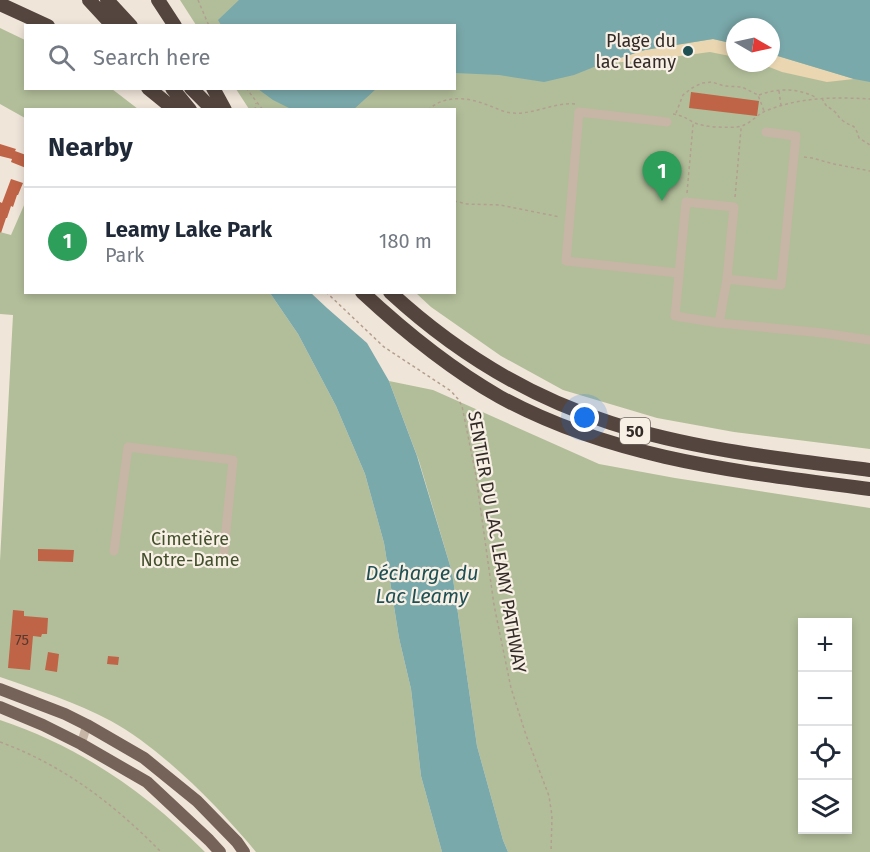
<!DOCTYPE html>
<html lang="en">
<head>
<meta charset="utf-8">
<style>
  body { margin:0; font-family:"Fira Sans",sans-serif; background:#f2f2f3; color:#1f2937 }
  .controls { position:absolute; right:18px; bottom:18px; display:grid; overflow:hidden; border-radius:0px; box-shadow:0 3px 9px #0003 }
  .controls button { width:54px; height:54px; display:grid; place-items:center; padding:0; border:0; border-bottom:2px solid #e0e1e3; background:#fff; color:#1f2937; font:30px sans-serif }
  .compass { position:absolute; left:726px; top:18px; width:54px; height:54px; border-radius:50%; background:#fff; box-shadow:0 3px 9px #0003; rotate:99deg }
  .you { position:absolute; left:585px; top:418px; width:21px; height:21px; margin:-15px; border:4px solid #fff; border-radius:50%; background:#1a73e8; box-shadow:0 0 0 9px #1a73e833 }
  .badge { display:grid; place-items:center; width:39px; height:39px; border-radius:50%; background:#d93025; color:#fff; font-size:20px; font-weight:700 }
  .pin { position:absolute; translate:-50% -50px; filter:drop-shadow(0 2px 3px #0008) }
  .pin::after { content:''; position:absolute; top:32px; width:21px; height:18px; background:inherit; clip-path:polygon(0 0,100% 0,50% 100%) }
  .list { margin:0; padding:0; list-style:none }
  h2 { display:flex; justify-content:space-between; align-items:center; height:78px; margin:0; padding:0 24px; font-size:26px }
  h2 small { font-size:20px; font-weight:400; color:#747a83 }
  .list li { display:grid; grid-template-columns:39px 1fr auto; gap:18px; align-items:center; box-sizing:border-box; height:108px; padding:0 24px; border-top:2px solid #e0e1e3 }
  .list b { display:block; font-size:22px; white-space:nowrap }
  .list p { margin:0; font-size:20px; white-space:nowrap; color:#747a83 }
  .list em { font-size:20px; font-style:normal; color:#747a83 }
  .icon { flex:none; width:33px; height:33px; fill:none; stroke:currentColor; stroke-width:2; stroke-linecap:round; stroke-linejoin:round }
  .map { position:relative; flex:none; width:870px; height:852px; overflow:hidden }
  .search { position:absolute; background:#fff; box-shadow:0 3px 9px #0003; left:24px; top:24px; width:432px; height:66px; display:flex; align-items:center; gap:15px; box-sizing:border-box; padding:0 21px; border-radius:0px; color:#747a83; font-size:22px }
  .panel { position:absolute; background:#fff; box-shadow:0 3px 9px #0003; left:24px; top:108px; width:432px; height:186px; border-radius:0px }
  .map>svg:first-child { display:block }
  .green { fill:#b2be9a; fill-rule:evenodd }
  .sand { fill:#ead6b1 }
  .water { fill:#7aa9ab }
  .building { fill:#c06447 }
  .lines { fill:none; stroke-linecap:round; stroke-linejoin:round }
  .path { stroke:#b39f90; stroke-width:1.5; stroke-dasharray:3 3; stroke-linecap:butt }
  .minor { stroke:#c7b5a6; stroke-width:9 }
  .major { stroke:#756258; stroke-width:12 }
  .highway { stroke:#54453e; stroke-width:14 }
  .poi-dot { fill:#1e4f53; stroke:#f8efe5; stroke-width:2 }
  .labels { text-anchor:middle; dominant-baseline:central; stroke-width:4.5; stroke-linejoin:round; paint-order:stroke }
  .number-label { font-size:15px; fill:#56392f }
  .shield { fill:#f8efe5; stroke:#6e6660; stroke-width:1.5 }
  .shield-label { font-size:16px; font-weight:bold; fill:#332b27 }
  .poi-label { font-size:18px; fill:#332b27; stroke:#f8efe5; text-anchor:end }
  .park-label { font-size:18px; fill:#43502c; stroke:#f8efe5 }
  .street-label { font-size:18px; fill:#332b27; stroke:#f8efe5 }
  .water-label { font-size:20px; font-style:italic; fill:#1e4f53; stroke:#f8efe5 }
</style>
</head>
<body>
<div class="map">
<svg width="870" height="852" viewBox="0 0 870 852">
  <rect width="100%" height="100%" fill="#f0e5d9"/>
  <path class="green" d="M180 0H870V449L734 432 657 418 563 390 501 356 431 307 416 293 454 292V110L249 109 236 89 454 88V26L196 25ZM735 27H771V63H735Z
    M0 28 25 40 26 88 112 89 138 109 26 110 25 118 0 104Z
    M25 203 26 292 270 293 298 334 336 406 365 474 384 543 399 638 411 689 421 776 442 852H256C219 807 162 749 111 721 76 702 37 690 0 677V561L13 315 0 314V232L11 235Z
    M389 381 433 390 599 464 675 478 870 508V852H508L503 840 477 746 452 572 419 461ZM802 622H848V830H802Z
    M0 720C81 747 145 792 205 852H0Z"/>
  <path class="sand" d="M713 39 735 44V57L710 52 642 61 604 63 645 50Z
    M771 54 854 79 827 82 782 72 759 63H771Z"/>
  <path class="water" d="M239 0H870V82L854 79 771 54V27H735V44L713 39 645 50 604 63 574 75 544 82 499 75 455 73 454 26 221 25 218 20Z
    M258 89H376L353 110 291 109 273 100Z
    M270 293H311L327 308 367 343 389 381 417 456 452 572 477 746 503 840 508 852H442L421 776 411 689 399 638 384 543 365 474 336 406 298 334Z"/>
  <path class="building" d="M691 92 759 101 757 116 689 108Z
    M0 144 16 149 15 151 26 155V168L11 162 12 159 0 156Z
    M11 179 23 183 18 195H17L13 207 11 206 7 218H6L1 233 0 232V202L2 203Z
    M38 549 74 550 73 562 38 561Z
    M13 610 24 611V616L48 618 47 634H42L41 637 33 636 30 670 8 668Z
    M48 652 59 654 57 672 45 670Z
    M108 656 119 657 118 665 107 664Z"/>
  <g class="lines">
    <path class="path" d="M198 0 209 26
      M246 88 263 110
      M779 91 781 106
      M759 95C778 88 797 88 815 97
      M822 98C827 109 827 105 835 112 838 115 839 118 842 120 853 129 854 121 859 138L870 145
      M255 110 256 103
      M428 110C444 95 466 97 485 104 494 107 502 112 512 113 533 115 554 102 576 104
      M676 113 683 95 692 88 702 83 712 82 724 86 742 87 758 95 764 111
      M673 114C682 115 687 119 695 123 704 127 726 128 736 127 750 126 756 114 768 110 801 97 836 97 870 99
      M804 157 812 158 834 164 870 171
      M687 193 693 125 695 123
      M735 197 741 129 740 128
      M454 201 467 204 500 205 560 217
      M326 292 384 347 451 391 458 399 462 406 476 476 494 605 511 688 526 735 549 796 552 816 551 852
      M0 742C63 765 114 804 161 852"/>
    <path class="minor" d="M667 122 579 112 566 261 678 273
      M727 279 781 285 796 136 766 132
      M719 323 727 279 734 207 686 202 675 316 719 323 823 333 870 340
      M114 551 128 447 233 460 223 561
      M81 744 87 725"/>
    <path class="major" d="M0 689 65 714 87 725 144 758 197 801 237 842 244 852
      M0 707 43 725 81 744 147 782 209 840 220 852"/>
    <path class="highway" d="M89 0 113 26
      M107 0 131 26
      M158 0 175 26
      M0 4 48 26
      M148 88 175 110
      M172 88 190 110
      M191 88 213 110
      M213 88 225 110
      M362 292C405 332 449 368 500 397 616 460 742 472 870 489
      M390 292C454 351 529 397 611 423 695 450 783 459 870 470"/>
  </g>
  <circle class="poi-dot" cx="688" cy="51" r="6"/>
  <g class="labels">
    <g class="number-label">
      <text x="22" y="640">75</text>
    </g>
    <rect class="shield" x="620" y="418" width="30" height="26" rx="4.5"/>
    <g class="shield-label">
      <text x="635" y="431">50</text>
    </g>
    <g class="poi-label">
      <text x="676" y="41">Plage du<tspan x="676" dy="21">lac Leamy</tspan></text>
    </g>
    <g class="park-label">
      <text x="190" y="539">Cimetière<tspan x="190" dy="21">Notre-Dame</tspan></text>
    </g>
    <g class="street-label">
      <text transform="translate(497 542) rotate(80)">SENTIER DU LAC LEAMY PATHWAY</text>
    </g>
    <g class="water-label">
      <text x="422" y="573">Décharge du<tspan x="422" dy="23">Lac Leamy</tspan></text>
    </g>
  </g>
</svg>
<div class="controls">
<button>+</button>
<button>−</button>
<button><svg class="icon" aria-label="locate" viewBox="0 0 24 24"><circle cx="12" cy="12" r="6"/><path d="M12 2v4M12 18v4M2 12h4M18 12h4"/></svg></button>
<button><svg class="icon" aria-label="layers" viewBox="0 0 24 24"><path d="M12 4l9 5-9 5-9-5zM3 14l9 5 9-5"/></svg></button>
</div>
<svg class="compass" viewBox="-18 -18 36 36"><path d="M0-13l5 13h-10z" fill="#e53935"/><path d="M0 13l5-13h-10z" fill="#747a83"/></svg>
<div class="you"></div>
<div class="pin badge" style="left:662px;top:201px;background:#2e9e5b">1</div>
<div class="search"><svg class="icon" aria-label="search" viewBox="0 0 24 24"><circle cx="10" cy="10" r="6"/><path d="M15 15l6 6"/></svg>Search here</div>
<section class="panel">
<h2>Nearby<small></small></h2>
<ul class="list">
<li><span class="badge" style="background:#2e9e5b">1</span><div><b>Leamy Lake Park</b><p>Park</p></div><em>180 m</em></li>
</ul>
</section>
</div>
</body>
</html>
